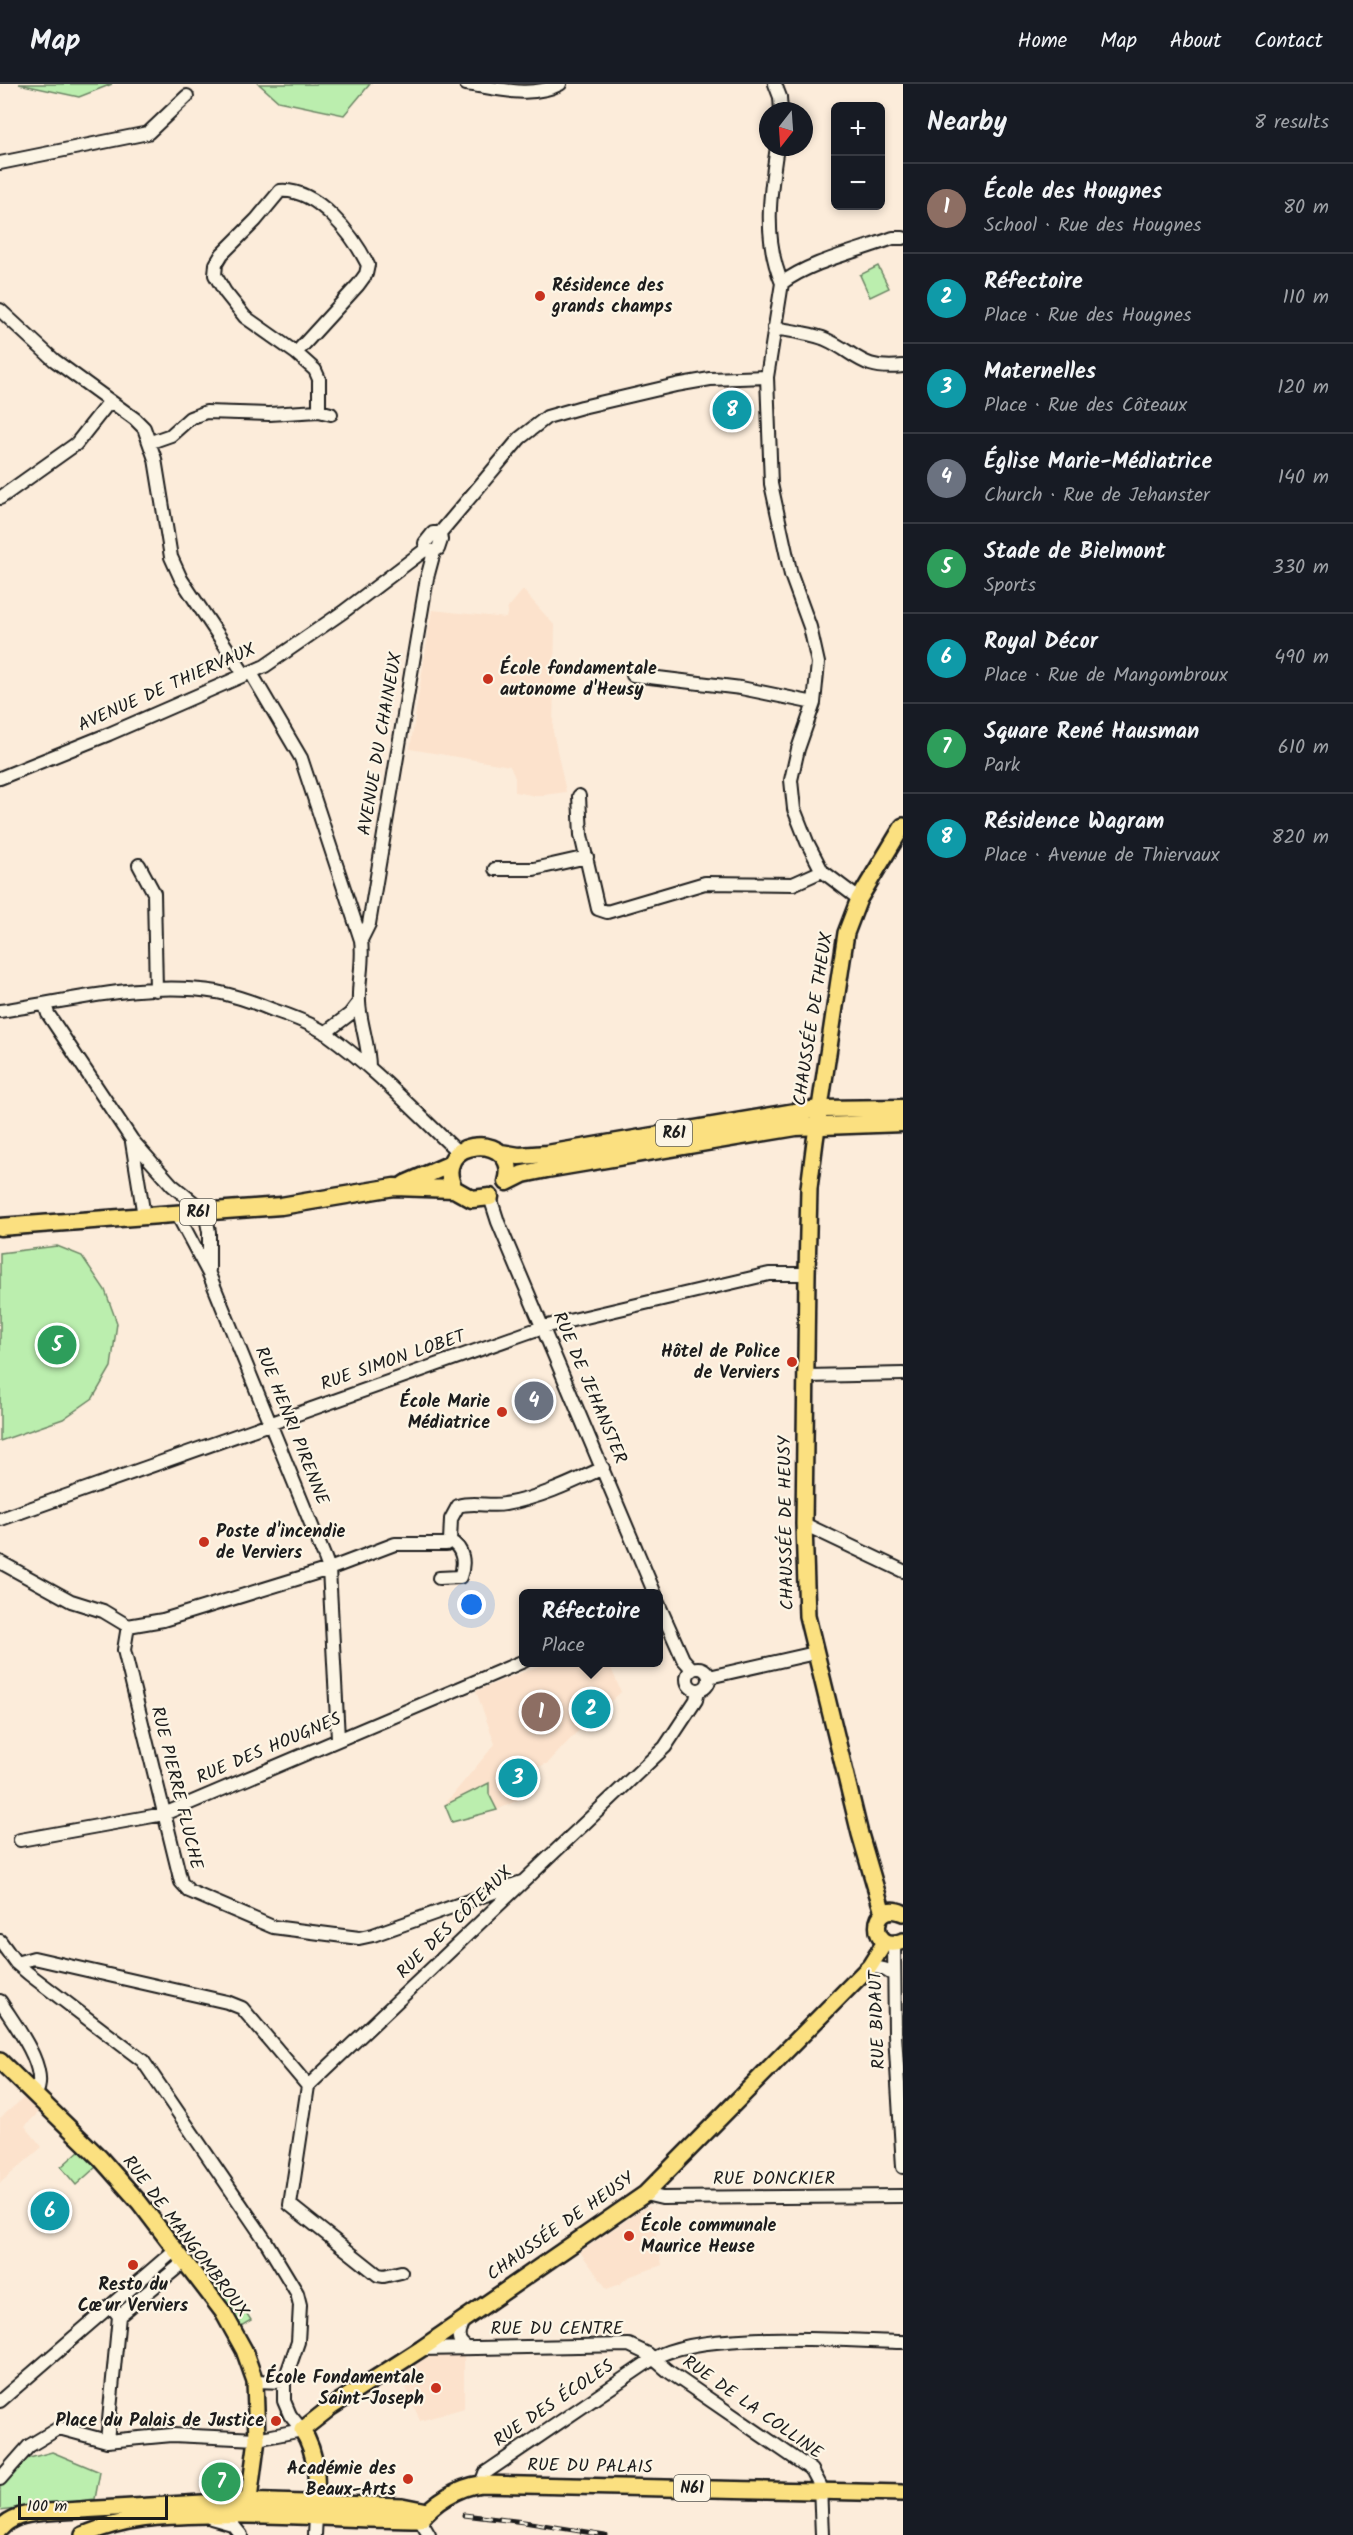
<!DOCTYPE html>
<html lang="en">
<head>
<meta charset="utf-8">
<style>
  body { margin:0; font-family:Kalam,sans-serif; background:#242831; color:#f1f3f6 }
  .controls { position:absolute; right:18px; top:18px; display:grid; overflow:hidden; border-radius:9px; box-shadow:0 3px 9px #0003 }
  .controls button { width:54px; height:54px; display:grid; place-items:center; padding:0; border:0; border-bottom:2px solid #363941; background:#171b24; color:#f1f3f6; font:30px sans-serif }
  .compass { position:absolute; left:759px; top:18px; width:54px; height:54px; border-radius:50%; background:#171b24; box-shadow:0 3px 9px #0003; rotate:197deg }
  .scale { position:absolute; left:18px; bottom:15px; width:150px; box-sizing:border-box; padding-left:6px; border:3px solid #1c1c1c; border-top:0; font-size:16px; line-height:21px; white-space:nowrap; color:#1c1c1c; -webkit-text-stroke:4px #fcf5e5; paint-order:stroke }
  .you { position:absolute; left:472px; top:1521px; width:21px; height:21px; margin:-15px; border:4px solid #fff; border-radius:50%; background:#1a73e8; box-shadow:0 0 0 9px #1a73e833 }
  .badge { display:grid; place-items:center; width:39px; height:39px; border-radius:50%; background:#c8321e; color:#fff; font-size:20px; font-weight:700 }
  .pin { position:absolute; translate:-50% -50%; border:3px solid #fff; box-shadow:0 2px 6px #0006 }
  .popup { position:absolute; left:519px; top:1505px; width:144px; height:78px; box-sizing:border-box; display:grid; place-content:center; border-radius:9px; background:#171b24; filter:drop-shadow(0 2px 4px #0005); font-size:20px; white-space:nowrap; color:#9ea1a6 }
  .popup b { font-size:22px; color:#f1f3f6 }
  .popup::after { content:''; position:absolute; left:50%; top:100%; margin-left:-12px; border:12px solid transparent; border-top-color:#171b24 }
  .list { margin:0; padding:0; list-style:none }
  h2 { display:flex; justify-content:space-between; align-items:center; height:78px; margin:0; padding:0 24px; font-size:26px }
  h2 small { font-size:20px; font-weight:400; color:#9ea1a6 }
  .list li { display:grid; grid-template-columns:39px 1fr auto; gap:18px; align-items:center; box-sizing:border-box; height:90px; padding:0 24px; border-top:2px solid #363941 }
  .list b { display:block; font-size:22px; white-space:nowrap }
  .list p { margin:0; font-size:20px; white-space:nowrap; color:#9ea1a6 }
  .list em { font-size:20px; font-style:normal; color:#9ea1a6 }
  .map { position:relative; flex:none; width:903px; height:2451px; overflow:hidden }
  header { display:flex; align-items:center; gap:36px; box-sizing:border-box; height:84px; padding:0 30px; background:#171b24; border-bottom:2px solid #363941 }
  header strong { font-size:28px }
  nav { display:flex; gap:33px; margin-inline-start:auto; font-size:21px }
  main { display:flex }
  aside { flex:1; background:#171b24 }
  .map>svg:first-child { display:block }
  .built { fill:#fce2cc }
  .green { fill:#bbeeae; stroke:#6c8565; stroke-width:1.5 }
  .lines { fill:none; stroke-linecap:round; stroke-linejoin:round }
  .minor-casing { stroke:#1c1c1c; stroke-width:16 }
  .major-casing { stroke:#1c1c1c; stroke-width:20 }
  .highway-casing { stroke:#1c1c1c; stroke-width:21 }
  .minor { stroke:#fcf5e5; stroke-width:12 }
  .major { stroke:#fbe080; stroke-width:15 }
  .highway { stroke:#fbe080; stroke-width:16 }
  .rail-casing { stroke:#1c1c1c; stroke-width:5 }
  .rail { stroke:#fcf5e5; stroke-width:3; stroke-dasharray:9; stroke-linecap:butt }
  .poi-dot { fill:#c8321e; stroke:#fcf5e5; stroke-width:2 }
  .labels { text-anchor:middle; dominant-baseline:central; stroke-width:4.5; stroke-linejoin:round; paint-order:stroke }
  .shield { fill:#fcf5e5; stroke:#5f5d58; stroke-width:1.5 }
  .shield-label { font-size:16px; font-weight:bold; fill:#1c1c1c }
  .poi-label { font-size:18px; font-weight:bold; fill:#1c1c1c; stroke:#fcf5e5; text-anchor:end }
  .street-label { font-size:18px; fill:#1c1c1c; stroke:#fcf5e5 }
</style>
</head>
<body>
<header>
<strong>Map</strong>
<nav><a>Home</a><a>Map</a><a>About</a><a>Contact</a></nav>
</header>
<main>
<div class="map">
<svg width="903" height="2451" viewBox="0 0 903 2451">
  <rect width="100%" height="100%" fill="#fcecda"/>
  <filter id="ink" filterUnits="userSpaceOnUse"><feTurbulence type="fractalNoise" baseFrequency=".0167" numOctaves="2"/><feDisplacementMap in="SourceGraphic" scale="12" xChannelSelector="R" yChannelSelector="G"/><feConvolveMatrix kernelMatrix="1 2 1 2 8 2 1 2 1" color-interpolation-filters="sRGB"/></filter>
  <g filter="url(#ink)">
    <path class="built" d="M523 506 555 542 553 648 566 708 536 712 515 708V694L510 682 410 665 432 526 506 534 508 524Z
      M546 1579H609L621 1608 576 1649 548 1679 527 1688 535 1708 497 1726 452 1738 445 1720 495 1660 476 1607Z
      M26 2012 41 2026 25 2042 42 2063 0 2099V2034Z
      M650 2123 662 2181 628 2193 620 2200 607 2205 580 2168 644 2124Z
      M428 2272H464V2324L420 2337 401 2291Z"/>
    <path class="green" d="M19 0H112L79 13Z
      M259 0H370L344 31 278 17Z
      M878 182 889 204 870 213 860 191Z
      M57 1162 82 1172 105 1206 117 1239 111 1283 93 1314 63 1335 0 1357V1169Z
      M489 1699V1710L497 1726 452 1738 445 1721Z
      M80 2066 96 2083 76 2101 61 2083Z
      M221 2191 251 2236 241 2242 211 2198Z
      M52 2368 100 2388 95 2415 0 2426V2402L22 2376Z
      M205 2386 241 2394 236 2408 204 2412 206 2402 201 2400Z"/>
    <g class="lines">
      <defs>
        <path id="minor" d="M466 0C496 4 531 15 560 0
          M775 0 780 13 781 27
          M777 63C770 108 763 155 782 199
          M0 79 148 49 187 12
          M782 199 767 293 771 400 791 491 810 543 818 579 814 619 798 665 791 696 794 725 807 758 822 787 859 815
          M782 199C811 177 859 167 893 154H903
          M0 226 54 276 135 335 144 344 155 375 171 473 181 495 244 590
          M774 244C790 247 810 249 825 255 857 269 861 287 903 282
          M296 269 358 201 366 190 368 181C353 151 317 104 280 107L256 136 222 170 216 180 215 191 225 208 245 233 296 269 315 286 319 295V327
          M151 358 171 351 190 334 206 328 269 330 319 327 331 330
          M0 414 76 360 110 317
          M433 449H440L441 456 438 465 430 468 426 465 425 459Z
          M440 449 520 354 547 333 582 323 676 301 710 295 767 293
          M251 589 301 674 361 856C364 878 358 896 359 918 360 940 369 961 369 983
          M633 591 741 604 814 619
          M0 694 109 650 265 582 343 528 426 465
          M579 712 581 751 598 825 607 828 705 799 793 800 822 787
          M139 781 154 809 156 906
          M495 785H534L587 773
          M361 856 369 840 427 494 434 468
          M45 921 48 930 132 1056 172 1101 205 1128 209 1148V1186
          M0 927C70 917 146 896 217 908 236 912 256 919 273 926 291 932 311 939 327 950 375 984 416 1029 459 1069
          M325 949 350 930 359 918
          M132 1058 144 1132
          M490 1113 498 1138 655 1510
          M177 1130 209 1190 325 1474 329 1485 338 1654
          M807 1292 903 1290
          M1 1435 543 1243 769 1190H807
          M804 1440 903 1487
          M0 1478 71 1517 103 1527 128 1542 163 1536 329 1485 395 1460H446L450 1457 451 1435 458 1422C473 1417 490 1423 505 1420 540 1414 571 1399 603 1384
          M439 1494 460 1493C465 1480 464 1464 450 1457
          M658 1519 683 1575 692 1585
          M128 1542 124 1566 181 1798 189 1807 273 1843 359 1854 373 1851 522 1798
          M687 1595a11 11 0 1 1 22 0a11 11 0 1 1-22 0Z
          M709 1593 815 1569
          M20 1756 164 1730 524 1577
          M0 1857 16 1879 29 1890 143 1977 265 2156 297 2209 300 2221 298 2258 284 2298V2317L290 2331 302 2346 257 2355 172 2351 107 2357 59 2344 29 2362 0 2395
          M894 1860 895 1950 903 2083
          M16 1879 34 1874 227 1918 242 1924 308 2002
          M870 1882 884 1885 894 1891
          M0 1917C14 1940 50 1984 36 2010
          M645 2110 662 2114 903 2112
          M401 2188 384 2192 378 2191 290 2121 308 2002 665 1663 696 1616 698 1606
          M119 2232 184 2178
          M463 2237C458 2249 455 2256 467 2264
          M421 2265 629 2261 648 2270 668 2287 812 2386 820 2401 822 2451
          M255 2297 284 2298
          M0 2317 175 2166
          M107 2357 119 2232 112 2223
          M481 2400 485 2389 654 2274C705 2245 841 2257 903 2258
          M211 2434 232 2440 241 2451
          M420 2436 429 2451
          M315 2451 316 2433"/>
        <path id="major" d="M883 1829 860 1750 807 1532 804 1440 807 1190 809 1104 815 1057 846 849 859 815 903 742
          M903 1829C869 1814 869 1871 903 1857
          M0 1977 100 2074 139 2118 223 2228 244 2266 255 2297 257 2355 247 2430
          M316 2433C317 2402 319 2372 302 2346L331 2323 421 2265 645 2110 870 1882 885 1858
          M0 2445C12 2431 28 2430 46 2428L237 2417 402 2422 427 2427
          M83 2451C126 2433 162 2432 208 2431 279 2429 349 2436 420 2436 434 2418 458 2403 481 2400L903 2409"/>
        <path id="highway" d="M501 1069 519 1072 547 1070 795 1028 820 1025 903 1024
          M507 1098 523 1090 547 1085 796 1043 903 1039
          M405 1100 451 1080
          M490 1113 472 1115 454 1105C428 1052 522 1047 507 1098
          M0 1143 281 1122 394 1103 454 1105"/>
      </defs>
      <use href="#minor" class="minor-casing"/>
      <use href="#major" class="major-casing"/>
      <use href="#highway" class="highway-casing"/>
      <use href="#minor" class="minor"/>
      <use href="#major" class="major"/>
      <use href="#highway" class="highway"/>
      <defs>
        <path id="rail" d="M464 2431 524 2438 605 2451"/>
      </defs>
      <use href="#rail" class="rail-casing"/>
      <use href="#rail" class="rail"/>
    </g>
  </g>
  <g class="poi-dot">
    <circle cx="540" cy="212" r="6"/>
    <circle cx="488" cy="595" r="6"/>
    <circle cx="792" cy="1278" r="6"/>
    <circle cx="502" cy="1328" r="6"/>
    <circle cx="204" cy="1458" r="6"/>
    <circle cx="629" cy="2152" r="6"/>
    <circle cx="133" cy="2181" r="6"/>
    <circle cx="436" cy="2304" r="6"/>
    <circle cx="276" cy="2337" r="6"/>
    <circle cx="408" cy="2395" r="6"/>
  </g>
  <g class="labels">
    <g class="shield">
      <rect x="656" y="1036" width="36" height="26" rx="4.5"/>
      <rect x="180" y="1115" width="36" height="26" rx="4.5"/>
      <rect x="674" y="2391" width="36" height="26" rx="4.5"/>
    </g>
    <g class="shield-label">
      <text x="674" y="1049">R61</text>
      <text x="198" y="1128">R61</text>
      <text x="692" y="2404">N61</text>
    </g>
    <g class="poi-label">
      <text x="552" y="202" text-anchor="start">Résidence des<tspan x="552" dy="21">grands champs</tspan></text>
      <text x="500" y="585" text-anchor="start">École fondamentale<tspan x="500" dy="21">autonome d'Heusy</tspan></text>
      <text x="780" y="1268">Hôtel de Police<tspan x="780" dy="21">de Verviers</tspan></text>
      <text x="490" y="1318">École Marie<tspan x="490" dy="21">Médiatrice</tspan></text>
      <text x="216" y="1448" text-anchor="start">Poste d'incendie<tspan x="216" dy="21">de Verviers</tspan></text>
      <text x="641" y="2142" text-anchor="start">École communale<tspan x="641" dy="21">Maurice Heuse</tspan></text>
      <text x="133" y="2201" text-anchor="middle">Resto du<tspan x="133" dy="21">Cœur Verviers</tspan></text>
      <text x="424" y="2294">École Fondamentale<tspan x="424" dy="21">Saint-Joseph</tspan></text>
      <text x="264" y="2337">Place du Palais de Justice</text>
      <text x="396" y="2385">Académie des<tspan x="396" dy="21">Beaux-Arts</tspan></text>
    </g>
    <g class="street-label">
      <text transform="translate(167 604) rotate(-24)">AVENUE DE THIERVAUX</text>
      <text transform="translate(381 660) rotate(-80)">AVENUE DU CHAINEUX</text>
      <text transform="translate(814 935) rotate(-81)">CHAUSSÉE DE THEUX</text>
      <text transform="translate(393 1277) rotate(-19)">RUE SIMON LOBET</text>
      <text transform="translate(589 1304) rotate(67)">RUE DE JEHANSTER</text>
      <text transform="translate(291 1342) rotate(68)">RUE HENRI PIRENNE</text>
      <text transform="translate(787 1439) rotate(-91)">CHAUSSÉE DE HEUSY</text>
      <text transform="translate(269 1665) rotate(-23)">RUE DES HOUGNES</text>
      <text transform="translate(176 1704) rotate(76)">RUE PIERRE FLUCHE</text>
      <text transform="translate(455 1839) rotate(-44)">RUE DES CÔTEAUX</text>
      <text transform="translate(878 1936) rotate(-92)">RUE BIDAUT</text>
      <text x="774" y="2095">RUE DONCKIER</text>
      <text transform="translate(561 2143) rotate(-35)">CHAUSSÉE DE HEUSY</text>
      <text transform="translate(185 2153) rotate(53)">RUE DE MANGOMBROUX</text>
      <text x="557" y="2245">RUE DU CENTRE</text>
      <text transform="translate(554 2320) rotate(-34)">RUE DES ÉCOLES</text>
      <text transform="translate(752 2324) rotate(35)">RUE DE LA COLLINE</text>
      <text transform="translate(590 2383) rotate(1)">RUE DU PALAIS</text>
    </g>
  </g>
</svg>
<div class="controls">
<button>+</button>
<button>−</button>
</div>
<svg class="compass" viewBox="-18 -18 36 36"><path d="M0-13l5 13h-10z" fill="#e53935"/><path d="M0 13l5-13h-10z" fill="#9ea1a6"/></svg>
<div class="scale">100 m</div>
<div class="you"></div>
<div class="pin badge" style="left:541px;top:1628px;background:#8d6e63">1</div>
<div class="pin badge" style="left:591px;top:1625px;background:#0f9aa8">2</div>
<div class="popup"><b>Réfectoire</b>Place</div>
<div class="pin badge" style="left:518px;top:1694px;background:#0f9aa8">3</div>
<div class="pin badge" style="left:534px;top:1317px;background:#6b7280">4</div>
<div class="pin badge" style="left:57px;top:1261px;background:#2e9e5b">5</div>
<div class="pin badge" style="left:50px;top:2127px;background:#0f9aa8">6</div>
<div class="pin badge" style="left:221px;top:2398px;background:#2e9e5b">7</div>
<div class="pin badge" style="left:732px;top:326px;background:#0f9aa8">8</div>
</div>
<aside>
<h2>Nearby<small>8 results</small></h2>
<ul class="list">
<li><span class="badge" style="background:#8d6e63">1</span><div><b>École des Hougnes</b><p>School · Rue des Hougnes</p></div><em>80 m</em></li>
<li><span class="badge" style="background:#0f9aa8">2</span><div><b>Réfectoire</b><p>Place · Rue des Hougnes</p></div><em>110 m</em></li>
<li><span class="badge" style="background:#0f9aa8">3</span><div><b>Maternelles</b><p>Place · Rue des Côteaux</p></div><em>120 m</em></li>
<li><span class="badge" style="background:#6b7280">4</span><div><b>Église Marie-Médiatrice</b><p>Church · Rue de Jehanster</p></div><em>140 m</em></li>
<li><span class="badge" style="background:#2e9e5b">5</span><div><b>Stade de Bielmont</b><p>Sports</p></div><em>330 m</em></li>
<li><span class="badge" style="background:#0f9aa8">6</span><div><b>Royal Décor</b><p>Place · Rue de Mangombroux</p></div><em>490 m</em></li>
<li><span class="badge" style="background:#2e9e5b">7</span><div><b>Square René Hausman</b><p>Park</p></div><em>610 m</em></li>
<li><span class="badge" style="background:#0f9aa8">8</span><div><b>Résidence Wagram</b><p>Place · Avenue de Thiervaux</p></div><em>820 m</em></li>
</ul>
</aside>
</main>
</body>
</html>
